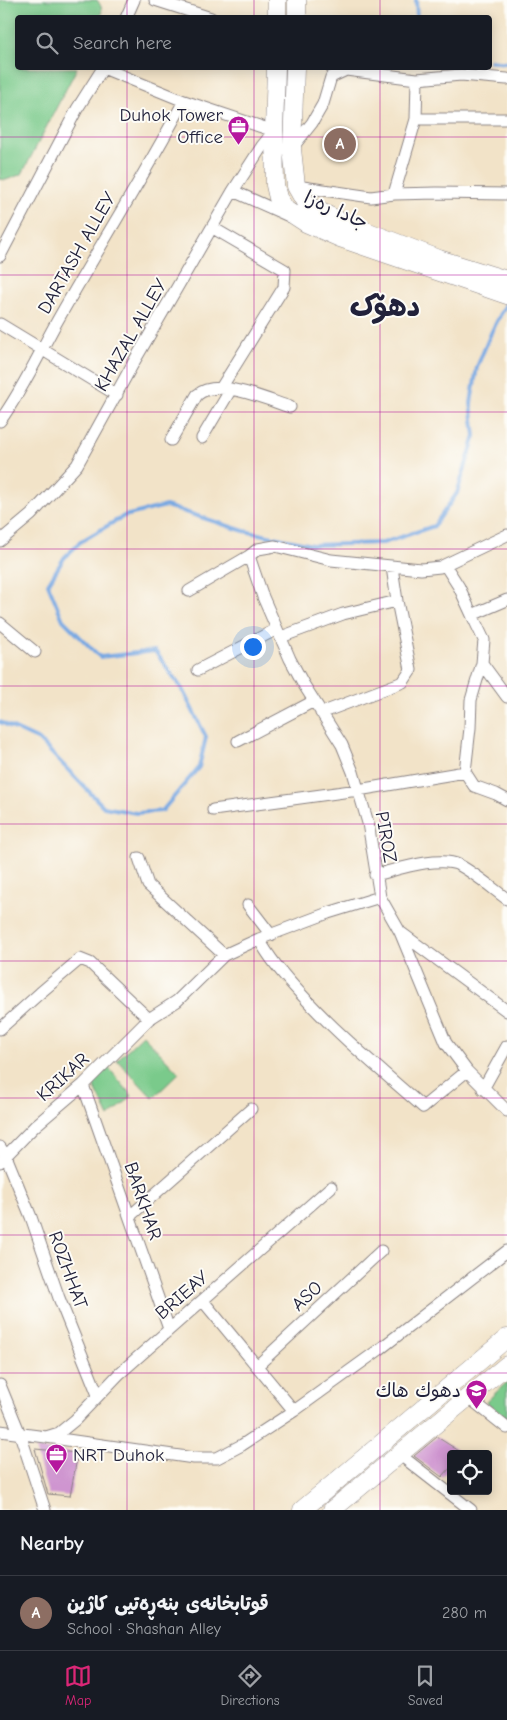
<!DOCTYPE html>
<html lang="en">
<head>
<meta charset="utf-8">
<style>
  body { margin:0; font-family:"Comic Neue","Playpen Sans Arabic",sans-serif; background:#20242c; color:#f1f3f6 }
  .controls { position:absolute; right:15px; bottom:15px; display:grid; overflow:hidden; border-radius:5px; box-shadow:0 2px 12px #0003 }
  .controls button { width:45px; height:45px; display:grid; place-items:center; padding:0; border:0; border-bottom:1px solid #363941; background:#171b24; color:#f1f3f6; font:25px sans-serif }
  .you { position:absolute; left:252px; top:646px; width:18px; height:18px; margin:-12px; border:4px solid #fff; border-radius:50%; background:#1a73e8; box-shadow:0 0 0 8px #1a73e833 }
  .badge { display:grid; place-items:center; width:32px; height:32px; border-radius:50%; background:#db2777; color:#fff; font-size:16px; font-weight:700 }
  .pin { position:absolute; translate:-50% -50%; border:2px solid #fff; box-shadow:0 1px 5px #0006 }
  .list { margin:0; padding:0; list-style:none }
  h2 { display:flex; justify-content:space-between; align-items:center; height:65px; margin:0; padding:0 20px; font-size:21px }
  h2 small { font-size:16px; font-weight:400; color:#9ea1a6 }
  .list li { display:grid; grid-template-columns:32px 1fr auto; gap:15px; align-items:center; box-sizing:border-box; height:75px; padding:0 20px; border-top:1px solid #363941 }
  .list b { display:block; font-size:19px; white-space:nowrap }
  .list p { margin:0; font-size:16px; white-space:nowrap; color:#9ea1a6 }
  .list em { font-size:16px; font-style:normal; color:#9ea1a6 }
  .icon { flex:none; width:28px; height:28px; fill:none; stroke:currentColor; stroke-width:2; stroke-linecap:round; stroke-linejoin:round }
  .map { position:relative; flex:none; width:507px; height:1510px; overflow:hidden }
  .search { position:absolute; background:#171b24; box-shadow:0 2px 12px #0003; left:15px; right:15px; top:15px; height:55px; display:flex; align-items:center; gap:12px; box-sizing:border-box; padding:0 18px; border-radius:5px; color:#9ea1a6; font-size:19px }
  .sheet { height:140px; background:#171b24 }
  nav { display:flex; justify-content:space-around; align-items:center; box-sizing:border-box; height:70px; border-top:1px solid #363941; background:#171b24; font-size:14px; color:#9ea1a6 }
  nav a { display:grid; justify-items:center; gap:2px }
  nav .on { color:#db2777 }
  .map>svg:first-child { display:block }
  .green { fill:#7aca8b; stroke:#4e7663 }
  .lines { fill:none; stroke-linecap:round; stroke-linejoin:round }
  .stream { stroke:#78a8e2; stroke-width:4 }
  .building { fill:#cf95d0 }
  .minor-casing { stroke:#8a8282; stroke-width:13 }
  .primary-casing { stroke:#8a8282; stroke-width:19 }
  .minor { stroke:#fff; stroke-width:11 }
  .primary { stroke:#fff; stroke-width:18 }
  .grid { fill:none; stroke:#b5179e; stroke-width:1; stroke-opacity:0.55 }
  .labels { text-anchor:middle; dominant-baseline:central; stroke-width:4; stroke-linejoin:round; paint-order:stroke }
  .poi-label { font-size:19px; fill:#22223b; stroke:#fdfcf7; text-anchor:end }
  .street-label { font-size:19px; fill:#22223b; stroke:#fdfcf7 }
  .town-label { font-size:29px; font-weight:bold; fill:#22223b; stroke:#fdfcf7 }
</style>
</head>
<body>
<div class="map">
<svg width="507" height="1510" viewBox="0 0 507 1510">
  <rect width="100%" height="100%" fill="#fdfcf7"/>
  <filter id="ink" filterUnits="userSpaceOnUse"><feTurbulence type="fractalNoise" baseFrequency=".02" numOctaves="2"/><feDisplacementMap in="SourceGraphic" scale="10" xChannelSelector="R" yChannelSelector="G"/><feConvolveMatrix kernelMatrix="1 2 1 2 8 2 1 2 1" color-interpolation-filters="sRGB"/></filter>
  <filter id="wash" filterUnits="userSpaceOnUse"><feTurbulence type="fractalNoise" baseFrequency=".0096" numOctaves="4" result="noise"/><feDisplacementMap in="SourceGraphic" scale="20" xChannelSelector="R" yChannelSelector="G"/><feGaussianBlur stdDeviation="1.12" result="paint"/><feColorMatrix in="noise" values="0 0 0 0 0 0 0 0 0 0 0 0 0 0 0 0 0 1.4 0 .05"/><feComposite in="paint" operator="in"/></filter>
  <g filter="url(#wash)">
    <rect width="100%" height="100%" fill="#f2e3c8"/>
    <path class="green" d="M0 0H97C102 7 103 10 100 17L18 18V68H77L22 174 6 180 0 179Z
      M143 1035 179 1073 153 1098 117 1060Z
      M108 1067 132 1096 109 1117 92 1082Z
      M507 1382V1418L486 1402Z"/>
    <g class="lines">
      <path class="stream" d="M416 0 417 18
        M490 61 507 63
        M0 722 39 740 104 807 136 813 162 811 199 767 206 737 182 689 155 651 100 657 63 620 48 584 64 558 80 542 124 516 166 506 244 531 312 545 383 543 434 526 457 493 475 436 471 403 477 367 491 333 507 302"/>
    </g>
    <g id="blocks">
      <path class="building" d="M437 1437 464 1454H451V1467L442 1477 414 1456Z
        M35 1449 78 1453 70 1496 48 1494Z"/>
    </g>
  </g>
  <g filter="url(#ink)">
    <use href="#blocks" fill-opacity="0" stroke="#8a8282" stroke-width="1"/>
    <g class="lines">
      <defs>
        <path id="minor" d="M155 0 211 18
          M126 18 134 0
          M416 119H507
          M292 148 312 123 323 104 331 77 346 70 417 79 461 75 507 79
          M296 186 371 197 394 194 437 193 507 194
          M233 191 289 216
          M394 194 416 119 417 79
          M213 228 285 270 284 287 221 388
          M0 256 77 109 103 68
          M0 324 117 395
          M0 421C24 388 40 351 60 316 101 244 145 174 184 101
          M202 438 231 389
          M171 440 197 395C218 377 267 400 290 407
          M0 541 31 515 77 465 135 360 233 191 262 146 274 131 184 101 103 68
          M249 556 263 597 290 659 304 685 342 745 353 772 368 823 380 897 400 932 446 1043 467 1071 507 1111
          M445 565 459 587 472 615
          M189 591 249 556 258 549 275 546 331 560 421 569 440 567 507 535
          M507 600 472 615 484 640 482 663 471 700 470 728 465 772 474 786 496 794 507 800
          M0 623 35 652
          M281 637 343 614 397 601
          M482 663 507 697
          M198 670 277 629
          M321 713 403 682 411 670 397 601 392 567
          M238 741 314 701
          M213 810 358 790 465 772
          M139 858 148 885 224 955
          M375 875C396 870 439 855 459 865 476 874 492 888 507 899
          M248 905 271 935
          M400 932 507 1011
          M259 939C270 960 285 977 301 994 338 1035 381 1070 423 1107L467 1071
          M0 1029 40 993 80 959 90 963 149 1019
          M83 1085 169 1329
          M483 1089 507 1046
          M0 1147 6 1156 31 1217 59 1298 98 1395
          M0 1162 35 1126 83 1085 149 1019 177 1001 224 955 259 939 328 913 380 897
          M130 1216 251 1109
          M203 1301 294 1411
          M257 1366 381 1251
          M0 1385 20 1434 45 1510
          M468 1397 507 1428
          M0 1431 46 1437 59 1433 75 1420 120 1373 331 1187
          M46 1437 194 1458H217L242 1445 294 1411 380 1349 507 1251
          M399 1454 471 1510"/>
        <path id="primary" d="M277 18V0
          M297 18V0
          M276 68 274 131 275 185 278 198 286 210 306 223 340 238 507 295
          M295 68 292 149 296 186 305 202 315 209 340 221 439 259 507 280
          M302 1510 507 1338
          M332 1510 507 1365"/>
      </defs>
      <use href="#minor" class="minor-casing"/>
      <use href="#primary" class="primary-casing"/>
      <use href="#minor" class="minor"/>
      <use href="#primary" class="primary"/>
    </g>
  </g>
  <path class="grid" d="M127 0V18M254 0V18M380 0V18M127 68V1510M254 68V1510M380 68V1510M0 137H507M0 275H507M0 412H507M0 549H507M0 686H507M0 824H507M0 961H507M0 1098H507M0 1235H507M0 1373H507"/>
  <defs>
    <symbol id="office-pin" viewBox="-11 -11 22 30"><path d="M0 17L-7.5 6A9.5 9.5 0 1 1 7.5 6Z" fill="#b5179e" stroke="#fdfcf7"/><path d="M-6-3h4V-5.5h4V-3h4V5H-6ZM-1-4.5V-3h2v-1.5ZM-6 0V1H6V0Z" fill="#fff"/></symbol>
    <symbol id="school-pin" viewBox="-11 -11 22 30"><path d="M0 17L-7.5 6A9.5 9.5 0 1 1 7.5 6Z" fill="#b5179e" stroke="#fdfcf7"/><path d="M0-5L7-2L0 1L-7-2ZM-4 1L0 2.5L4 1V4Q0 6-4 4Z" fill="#fff"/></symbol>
  </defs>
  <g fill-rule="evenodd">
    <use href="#office-pin" x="226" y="114" width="25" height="34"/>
    <use href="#school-pin" x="464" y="1378" width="25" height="34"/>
    <use href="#office-pin" x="44" y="1442" width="25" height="34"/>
  </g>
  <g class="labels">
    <g class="poi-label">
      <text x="223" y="115">Duhok Tower<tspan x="223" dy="22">Office</tspan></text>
      <text x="461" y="1391">دهوك هاك</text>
      <text x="73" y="1455" text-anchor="start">NRT Duhok</text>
    </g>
    <g class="street-label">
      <text transform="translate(336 210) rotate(24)">جادا ره‌زا</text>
      <text transform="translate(77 253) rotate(-60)">DARTASH ALLEY</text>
      <text transform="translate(131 335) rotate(-60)">KHAZAL ALLEY</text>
      <text transform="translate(386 837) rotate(80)">PIROZ</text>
      <text transform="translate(63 1077) rotate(-42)">KRIKAR</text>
      <text transform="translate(143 1201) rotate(71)">BARKHAR</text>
      <text transform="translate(68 1270) rotate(70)">ROZHHAT</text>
      <text transform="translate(182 1295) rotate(-41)">BRIEAY</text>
      <text transform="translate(307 1296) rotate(-43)">ASO</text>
    </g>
    <g class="town-label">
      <text x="385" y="306">دھۆک</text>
    </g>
  </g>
</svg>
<div class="controls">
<button><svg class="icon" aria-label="locate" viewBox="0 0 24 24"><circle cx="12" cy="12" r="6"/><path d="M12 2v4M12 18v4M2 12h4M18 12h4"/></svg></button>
</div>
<div class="you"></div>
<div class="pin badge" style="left:340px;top:144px;background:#8d6e63">A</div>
<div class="search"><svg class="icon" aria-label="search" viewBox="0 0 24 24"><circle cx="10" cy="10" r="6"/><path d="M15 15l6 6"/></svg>Search here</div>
</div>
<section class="sheet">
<h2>Nearby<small></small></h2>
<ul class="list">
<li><span class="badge" style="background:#8d6e63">A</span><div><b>قوتابخانەی بنەڕەتیی کاژین</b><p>School · Shashan Alley</p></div><em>280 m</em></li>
</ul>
</section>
<nav>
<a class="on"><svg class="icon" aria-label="map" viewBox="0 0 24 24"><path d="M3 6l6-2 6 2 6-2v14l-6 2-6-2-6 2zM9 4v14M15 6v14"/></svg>Map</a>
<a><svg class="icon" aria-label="directions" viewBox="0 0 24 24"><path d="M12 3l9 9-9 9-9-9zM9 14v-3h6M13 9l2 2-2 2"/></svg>Directions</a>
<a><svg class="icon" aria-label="saved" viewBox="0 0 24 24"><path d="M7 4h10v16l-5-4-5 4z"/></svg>Saved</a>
</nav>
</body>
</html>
